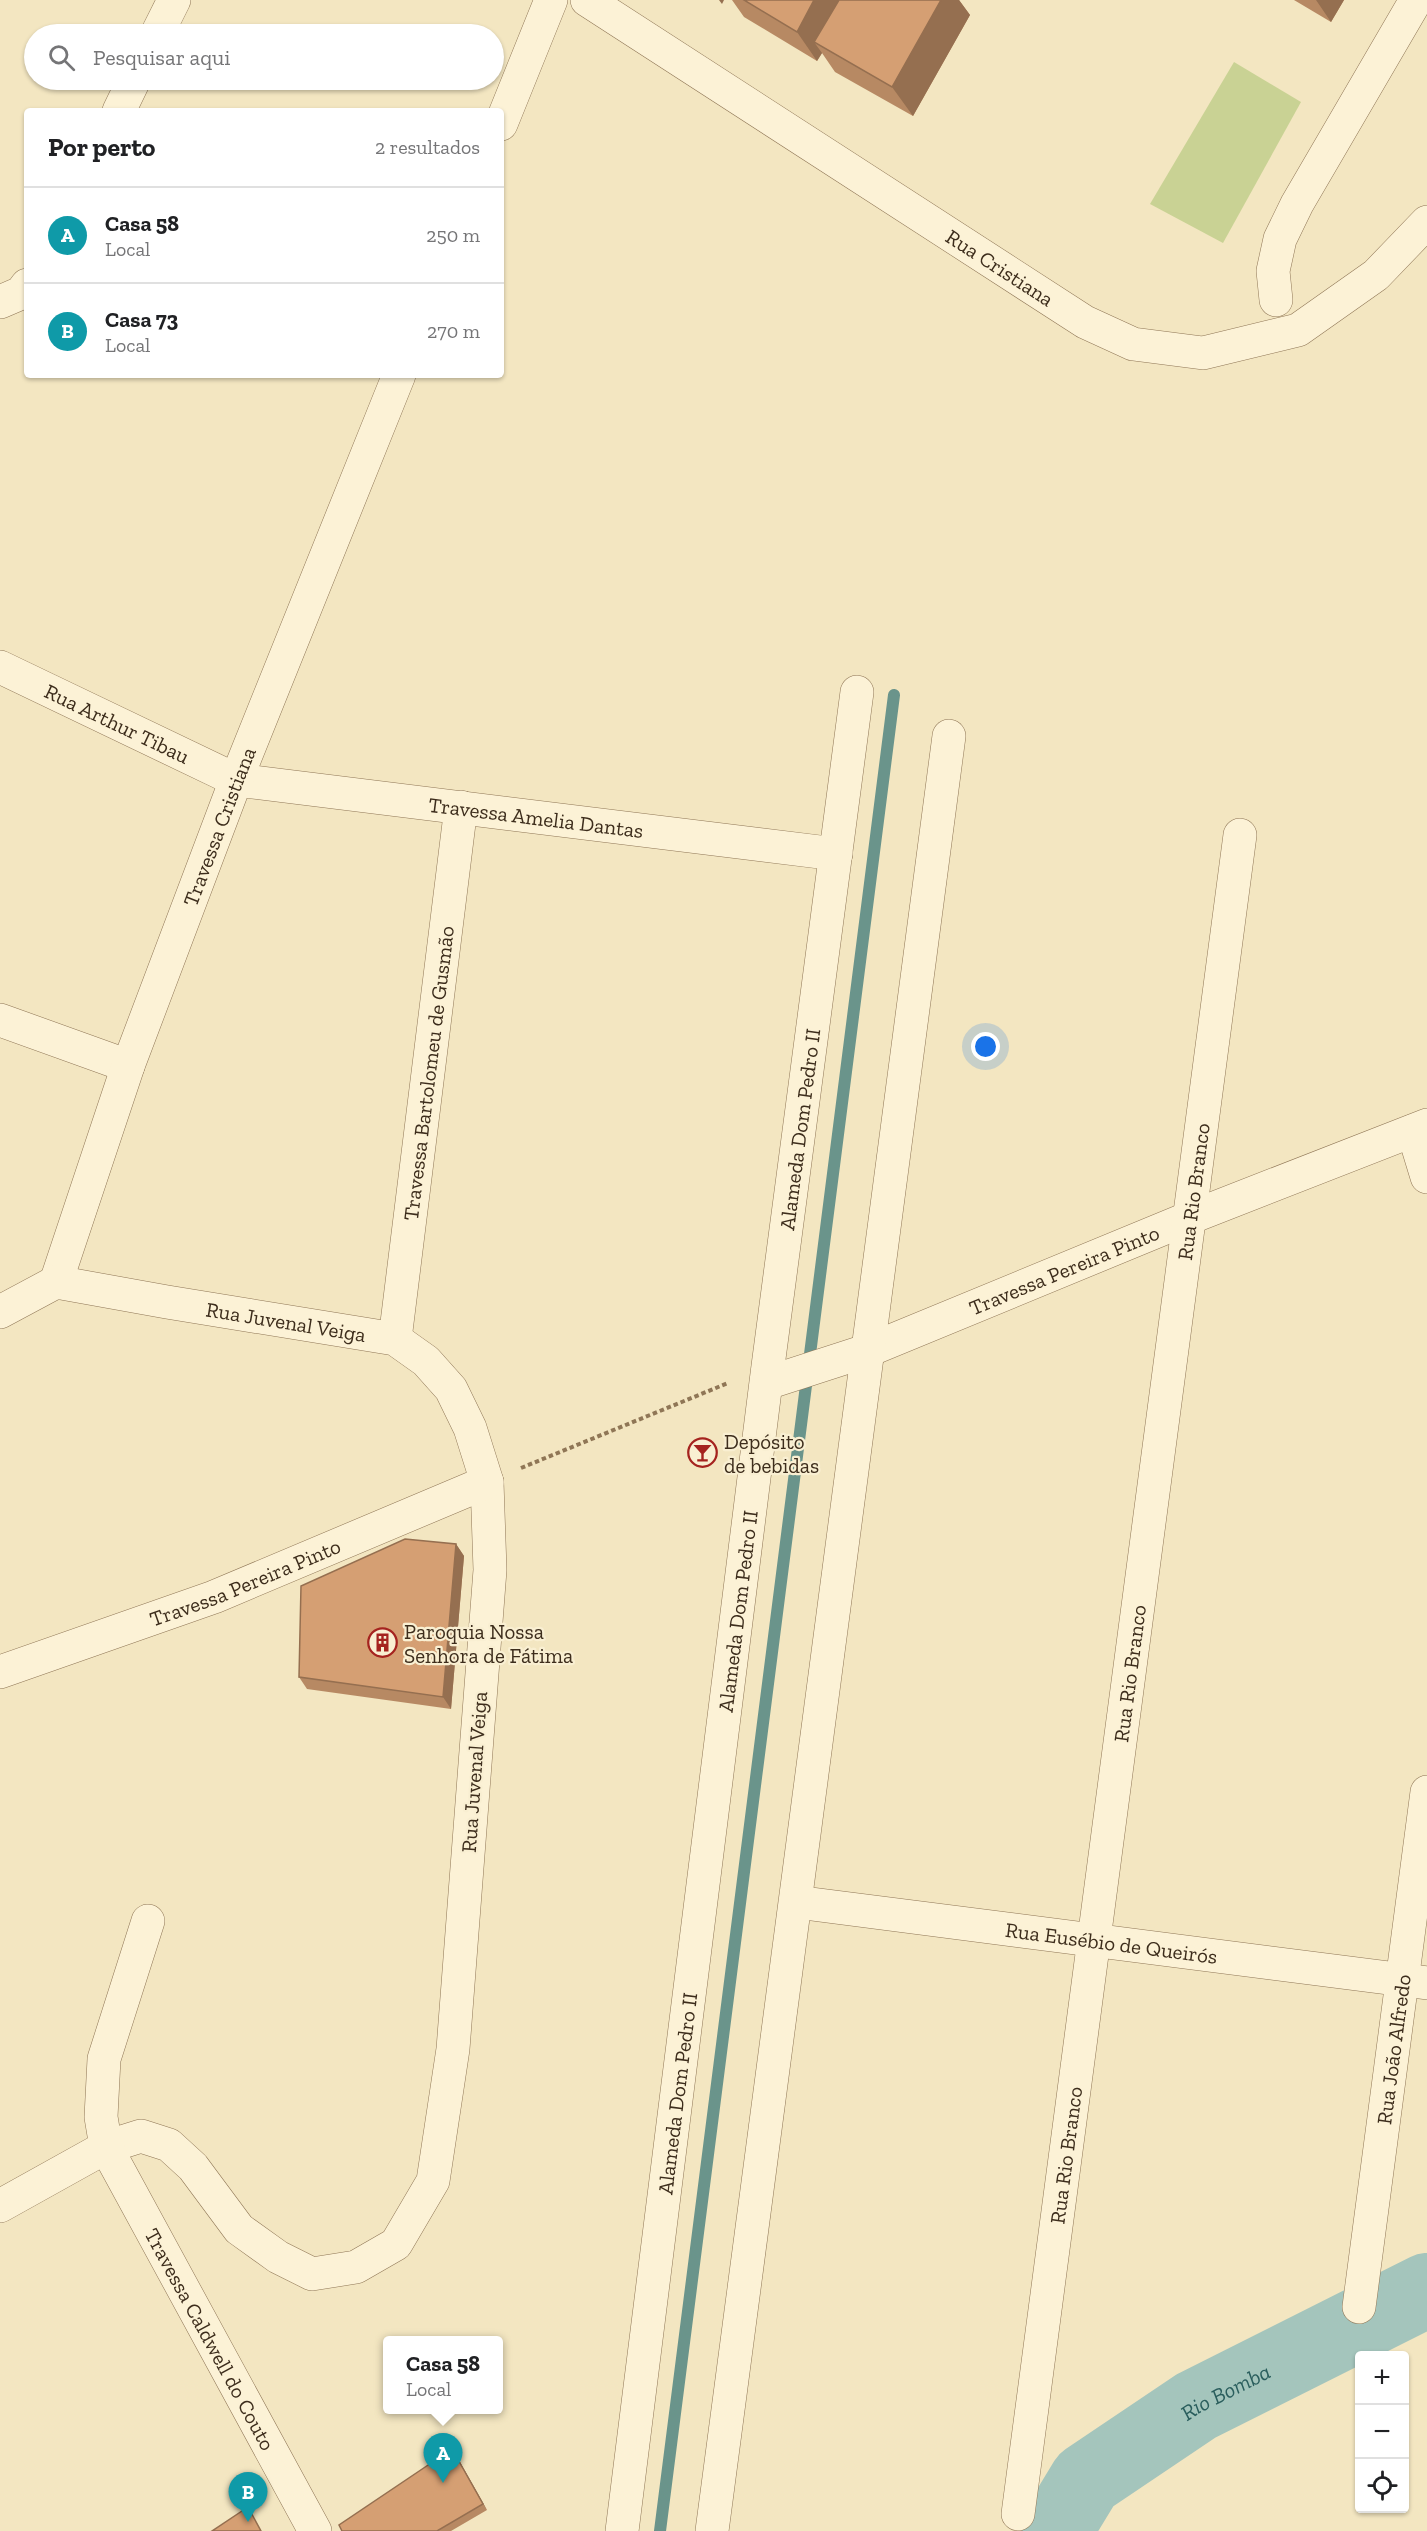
<!DOCTYPE html>
<html lang="pt">
<head>
<meta charset="utf-8">
<style>
  body { margin:0; font-family:"Zilla Slab",serif; background:#f6f6f6; color:#202124 }
  .controls { position:absolute; right:18px; bottom:18px; display:grid; overflow:hidden; border-radius:6px; box-shadow:0 2px 4px #0004 }
  .controls button { width:54px; height:54px; display:grid; place-items:center; padding:0; border:0; border-bottom:2px solid #e0e0e0; background:#fff; color:#202124; font:30px sans-serif }
  .you { position:absolute; left:986px; top:1047px; width:21px; height:21px; margin:-15px; border:4px solid #fff; border-radius:50%; background:#1a73e8; box-shadow:0 0 0 9px #1a73e833 }
  .badge { display:grid; place-items:center; width:39px; height:39px; border-radius:50%; background:#db2777; color:#fff; font-size:20px; font-weight:700 }
  .pin { position:absolute; translate:-50% -50px; filter:drop-shadow(0 2px 3px #0008) }
  .pin::after { content:''; position:absolute; top:32px; width:21px; height:18px; background:inherit; clip-path:polygon(0 0,100% 0,50% 100%) }
  .popup { position:absolute; left:383px; top:2336px; width:120px; height:78px; box-sizing:border-box; display:grid; place-content:center; border-radius:6px; background:#fff; filter:drop-shadow(0 2px 4px #0005); font-size:20px; white-space:nowrap; color:#757577 }
  .popup b { font-size:22px; color:#202124 }
  .popup::after { content:''; position:absolute; left:50%; top:100%; margin-left:-12px; border:12px solid transparent; border-top-color:#fff }
  .list { margin:0; padding:0; list-style:none }
  h2 { display:flex; justify-content:space-between; align-items:center; height:78px; margin:0; padding:0 24px; font-size:26px }
  h2 small { font-size:20px; font-weight:400; color:#757577 }
  .list li { display:grid; grid-template-columns:39px 1fr auto; gap:18px; align-items:center; box-sizing:border-box; height:96px; padding:0 24px; border-top:2px solid #e0e0e0 }
  .list b { display:block; font-size:22px; white-space:nowrap }
  .list p { margin:0; font-size:20px; white-space:nowrap; color:#757577 }
  .list em { font-size:20px; font-style:normal; color:#757577 }
  .icon { flex:none; width:33px; height:33px; fill:none; stroke:currentColor; stroke-width:2; stroke-linecap:round; stroke-linejoin:round }
  .map { position:relative; flex:none; width:1427px; height:2531px; overflow:hidden }
  .search { position:absolute; background:#fff; box-shadow:0 2px 4px #0004; left:24px; top:24px; width:480px; height:66px; display:flex; align-items:center; gap:15px; box-sizing:border-box; padding:0 21px; border-radius:33px; color:#757577; font-size:22px }
  .panel { position:absolute; background:#fff; box-shadow:0 2px 4px #0004; left:24px; top:108px; width:480px; height:270px; border-radius:6px }
  .map>svg:first-child { display:block }
  .green { fill:#c9d294 }
  .lines { fill:none; stroke-linecap:round; stroke-linejoin:round }
  .stream { stroke:#6a948b; stroke-width:12 }
  .river { stroke:#a4c5bc; stroke-width:74 }
  .street-casing { stroke:#8f7656; stroke-width:34 }
  .path { stroke:#8f7656; stroke-width:4; stroke-dasharray:4.5 3; stroke-linecap:butt }
  .street { stroke:#fcf2d6; stroke-width:33 }
  .wall { fill:#b78963 }
  .shaded-wall { fill:#956f50 }
  .building { fill:#d59f73; stroke:#956f50; stroke-width:1.5 }
  .labels { text-anchor:middle; dominant-baseline:central; stroke-width:4.5; stroke-linejoin:round; paint-order:stroke }
  .street-label { font-size:21px; fill:#3d2d1c; stroke:#f9efd2 }
  .poi-label { font-size:21px; fill:#3d2d1c; stroke:#f9efd2; text-anchor:start }
  .water-label { font-size:22px; font-style:italic; fill:#2a5e5d; stroke:#f9efd2 }
</style>
</head>
<body>
<div class="map">
<svg width="1427" height="2531" viewBox="0 0 1427 2531">
  <rect width="100%" height="100%" fill="#f3e6c1"/>
  <path class="green" d="M1234 62 1301 102 1223 243 1150 204Z"/>
  <g class="lines">
    <path class="stream" d="M660 2531 894 695"/>
    <path class="river" id="s1" d="M1055 2531 1086 2480 1196 2406 1427 2290"/>
    <defs>
      <g id="street">
        <path id="s2" d="M587 0 1085 322 1133 344 1203 353 1298 330 1376 275 1427 222"/>
        <path d="M157 34 174 0"/>
        <path d="M119 111 134 80"/>
        <path d="M501 124 551 0"/>
        <path d="M1276 300 1273 271 1280 239 1297 204 1416 0"/>
        <path d="M0 302 21 293 27 285"/>
        <path id="s3" d="M0 667 236 780 836 854"/>
        <path d="M0 1020 128 1066"/>
        <path d="M1413 1131 1427 1177"/>
        <path id="s4" d="M56 1282 128 1066 236 780 399 375"/>
        <path id="s5" d="M0 1312 56 1282 167 1302 395 1339 426 1361 451 1389 470 1428 487 1482 490 1570 453 2049 433 2181 396 2244 356 2267 312 2274 278 2257 239 2229 193 2167 169 2145 141 2136 106 2147 0 2206"/>
        <path id="s6" d="M395 1339 461 807"/>
        <path id="s7" d="M767 1383 869 1350 1189 1218 1427 1125"/>
        <path id="s8" d="M0 1672 214 1597 487 1482"/>
        <path id="s9" d="M796 1902 1427 1983"/>
        <path id="s10" d="M148 1921 104 2059 101 2117 106 2147 315 2531"/>
        <path id="s11" d="M1359 2307 1427 1792"/>
        <path id="s12" d="M1018 2514 1240 835"/>
        <path id="s13" d="M622 2531 768 1366 857 692"/>
        <path d="M712 2531 949 736"/>
      </g>
    </defs>
    <use href="#street" class="street-casing"/>
    <path class="path" d="M521 1468 728 1383"/>
    <use href="#street" class="street"/>
  </g>
  <path class="wall" d="M732 0H959L970 15 913 116 835 72 822 53 817 61 744 17Z
    M1294 0H1344L1331 22Z
    M456 1544 464 1556 451 1709 307 1689 299 1677Z
    M456 2455 487 2510 451 2531H342Z"/>
  <path class="shaded-wall" d="M719 0H724L722 4Z
    M814 0H850L814 42 822 53 817 61 797 32Z
    M941 0H959L970 15 913 116 892 87Z
    M1316 0H1344L1331 22Z
    M456 1544 464 1556 451 1709 443 1697Z
    M452 2449 456 2455 487 2510 483 2504Z"/>
  <path class="building" d="M744 0H814L797 32Z
    M839 0H941L892 87 814 42Z
    M405 1539 456 1544 443 1697 299 1677 301 1586Z
    M452 2449 483 2504 437 2531H342L339 2525Z
    M248 2507 261 2531H212Z"/>
  <defs>
    <symbol id="bar-ring" viewBox="-11 -11 22 22"><circle r="9.5" fill="#f9efd2" stroke="#a5231f" stroke-width="1.5"/><path d="M-6-5H6L.8 .8V4.5H3.5V6h-7V4.5H-.8V.8Z" fill="#a5231f"/></symbol>
    <symbol id="building-ring" viewBox="-11 -11 22 22"><circle r="9.5" fill="#f9efd2" stroke="#a5231f" stroke-width="1.5"/><path d="M-4-6H4V6H1V3H-1V6H-4ZM-2.5-4.3h1.7v1.8h-1.7ZM.8-4.3h1.7v1.8H.8ZM-2.5-1h1.7V.8h-1.7ZM.8-1h1.7V.8H.8Z" fill="#a5231f"/></symbol>
  </defs>
  <g fill-rule="evenodd">
    <use href="#bar-ring" x="686" y="1436" width="33" height="33"/>
    <use href="#building-ring" x="366" y="1626" width="33" height="33"/>
  </g>
  <g class="labels">
    <g class="street-label">
      <text stroke="none"><textPath href="#s2" startOffset="492">Rua Cristiana</textPath></text>
      <text stroke="none"><textPath href="#s3" startOffset="130">Rua Arthur Tibau</textPath></text>
      <text stroke="none"><textPath href="#s3" startOffset="564">Travessa Amelia Dantas</textPath></text>
      <text stroke="none"><textPath href="#s4" startOffset="484">Travessa Cristiana</textPath></text>
      <text stroke="none"><textPath href="#s6" startOffset="268">Travessa Bartolomeu de Gusmão</textPath></text>
      <text stroke="none"><textPath href="#s13" startOffset="1413">Alameda Dom Pedro II</textPath></text>
      <text stroke="none"><textPath href="#s12" startOffset="1334">Rua Rio Branco</textPath></text>
      <text stroke="none"><textPath href="#s7" startOffset="318">Travessa Pereira Pinto</textPath></text>
      <text stroke="none"><textPath href="#s5" startOffset="297">Rua Juvenal Veiga</textPath></text>
      <text stroke="none"><textPath href="#s8" startOffset="261">Travessa Pereira Pinto</textPath></text>
      <text stroke="none"><textPath href="#s13" startOffset="927">Alameda Dom Pedro II</textPath></text>
      <text stroke="none"><textPath href="#s12" startOffset="848">Rua Rio Branco</textPath></text>
      <text transform="translate(474 1772) rotate(-86)">Rua Juvenal Veiga</text>
      <text stroke="none"><textPath href="#s9" startOffset="318">Rua Eusébio de Queirós</textPath></text>
      <text stroke="none"><textPath href="#s11" startOffset="260">Rua João Alfredo</textPath></text>
      <text stroke="none"><textPath href="#s13" startOffset="441">Alameda Dom Pedro II</textPath></text>
      <text stroke="none"><textPath href="#s12" startOffset="362">Rua Rio Branco</textPath></text>
      <text stroke="none"><textPath href="#s10" startOffset="452">Travessa Caldwell do Couto</textPath></text>
    </g>
    <g class="poi-label">
      <text x="724" y="1441">Depósito<tspan x="724" dy="24">de bebidas</tspan></text>
      <text x="404" y="1631">Paroquia Nossa<tspan x="404" dy="24">Senhora de Fátima</tspan></text>
    </g>
    <g class="water-label">
      <text stroke="none"><textPath href="#s1" startOffset="225">Rio Bomba</textPath></text>
    </g>
  </g>
</svg>
<div class="controls">
<button>+</button>
<button>−</button>
<button><svg class="icon" aria-label="locate" viewBox="0 0 24 24"><circle cx="12" cy="12" r="6"/><path d="M12 2v4M12 18v4M2 12h4M18 12h4"/></svg></button>
</div>
<div class="you"></div>
<div class="pin badge" style="left:443px;top:2483px;background:#0f9aa8">A</div>
<div class="popup"><b>Casa 58</b>Local</div>
<div class="pin badge" style="left:248px;top:2522px;background:#0f9aa8">B</div>
<div class="search"><svg class="icon" aria-label="search" viewBox="0 0 24 24"><circle cx="10" cy="10" r="6"/><path d="M15 15l6 6"/></svg>Pesquisar aqui</div>
<section class="panel">
<h2>Por perto<small>2 resultados</small></h2>
<ul class="list">
<li><span class="badge" style="background:#0f9aa8">A</span><div><b>Casa 58</b><p>Local</p></div><em>250 m</em></li>
<li><span class="badge" style="background:#0f9aa8">B</span><div><b>Casa 73</b><p>Local</p></div><em>270 m</em></li>
</ul>
</section>
</div>
</body>
</html>
